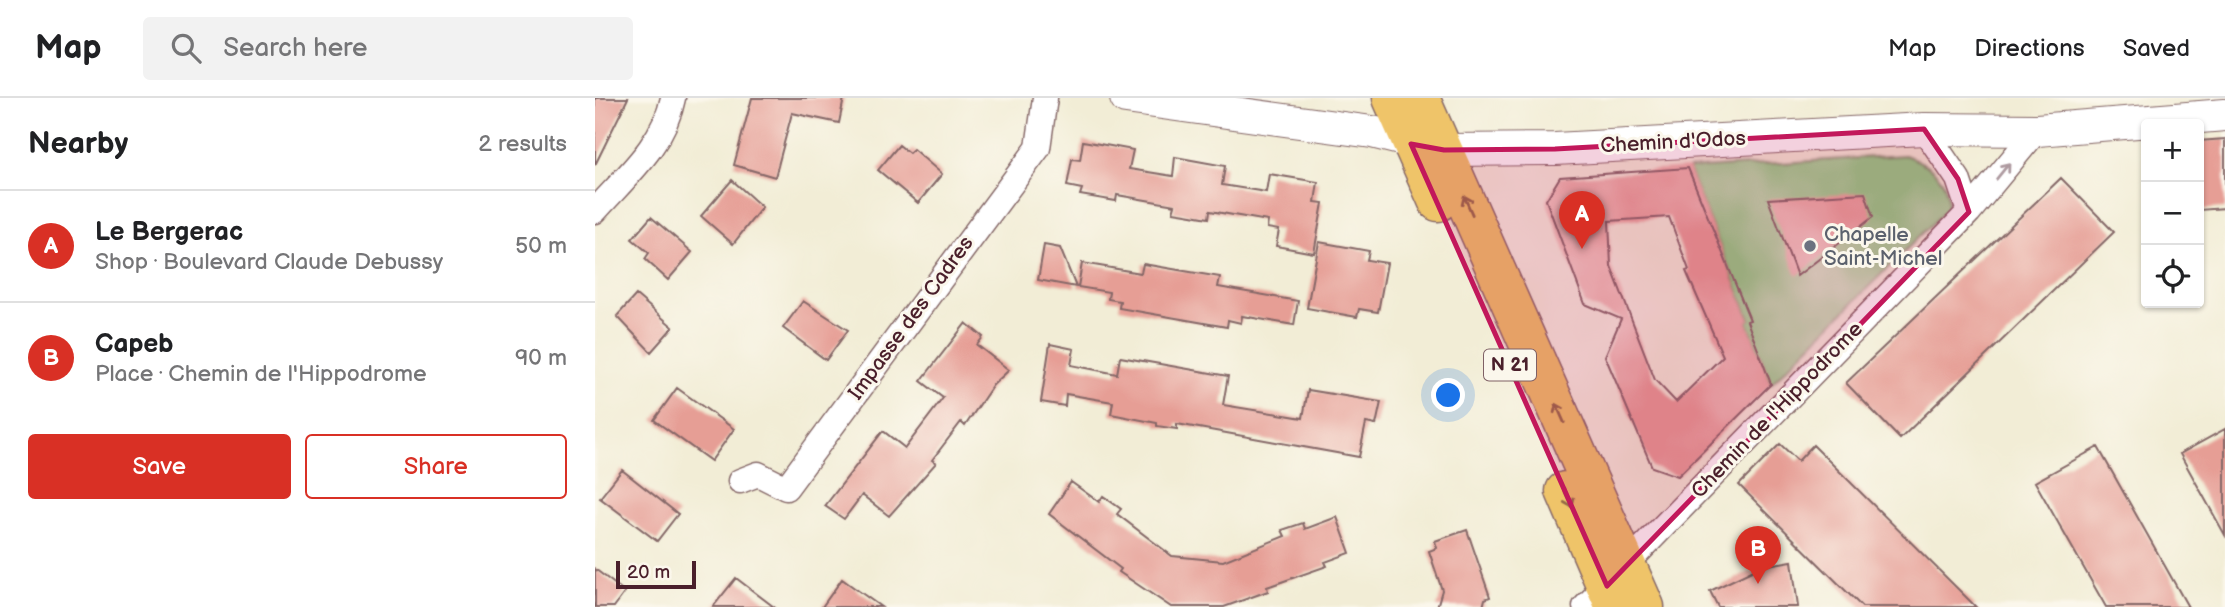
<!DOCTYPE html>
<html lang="en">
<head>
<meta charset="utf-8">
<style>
  body { margin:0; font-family:"Balsamiq Sans",sans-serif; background:#f2f2f2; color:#202124 }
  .controls { position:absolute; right:21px; top:21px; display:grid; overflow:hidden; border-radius:7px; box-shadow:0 2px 5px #0004 }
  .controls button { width:63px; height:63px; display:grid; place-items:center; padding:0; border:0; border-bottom:2px solid #e0e0e0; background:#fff; color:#202124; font:35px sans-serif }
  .scale { position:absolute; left:21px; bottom:18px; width:80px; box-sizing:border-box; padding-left:7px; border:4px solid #4a1f2b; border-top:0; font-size:19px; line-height:24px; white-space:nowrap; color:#4a1f2b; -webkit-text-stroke:5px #fbf7ec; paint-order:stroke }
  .you { position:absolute; left:854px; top:298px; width:24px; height:24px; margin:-18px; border:5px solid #fff; border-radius:50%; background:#1a73e8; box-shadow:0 0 0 10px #1a73e833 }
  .badge { display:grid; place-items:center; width:46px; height:46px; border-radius:50%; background:#d93025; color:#fff; font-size:23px; font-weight:700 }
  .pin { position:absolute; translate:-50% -58px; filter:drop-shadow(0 2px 4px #0008) }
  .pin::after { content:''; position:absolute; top:37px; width:24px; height:21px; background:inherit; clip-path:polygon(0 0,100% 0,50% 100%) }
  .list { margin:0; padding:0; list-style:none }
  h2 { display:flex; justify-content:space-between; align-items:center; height:91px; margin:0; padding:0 28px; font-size:30px }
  h2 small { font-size:23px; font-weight:400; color:#757577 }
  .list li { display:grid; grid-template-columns:46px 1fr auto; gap:21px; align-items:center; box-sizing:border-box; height:112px; padding:0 28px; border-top:2px solid #e0e0e0 }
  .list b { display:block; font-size:26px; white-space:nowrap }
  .list p { margin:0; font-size:23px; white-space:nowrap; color:#757577 }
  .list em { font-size:23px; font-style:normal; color:#757577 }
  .actions { display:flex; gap:14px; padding:21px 28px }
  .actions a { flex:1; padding:16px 0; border:2px solid #d93025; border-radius:7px; text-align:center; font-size:24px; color:#d93025 }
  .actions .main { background:#d93025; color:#fff }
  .icon { flex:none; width:38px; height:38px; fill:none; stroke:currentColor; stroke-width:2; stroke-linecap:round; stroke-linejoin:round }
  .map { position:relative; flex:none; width:1630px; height:509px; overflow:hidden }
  header { display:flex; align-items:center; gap:42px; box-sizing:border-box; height:98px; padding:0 35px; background:#fff; border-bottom:2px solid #e0e0e0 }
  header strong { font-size:33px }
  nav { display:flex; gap:38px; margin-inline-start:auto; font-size:24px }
  .search { width:490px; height:63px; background:#f2f2f2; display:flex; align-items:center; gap:18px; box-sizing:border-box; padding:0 24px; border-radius:7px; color:#757577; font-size:26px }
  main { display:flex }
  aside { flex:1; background:#fff }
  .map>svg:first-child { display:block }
  .green { fill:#91d086; stroke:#6e7858; stroke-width:2 }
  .building { fill:#e69e95; fill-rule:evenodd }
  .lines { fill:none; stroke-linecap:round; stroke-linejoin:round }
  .minor-casing { stroke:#856767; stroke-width:27 }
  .tertiary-casing { stroke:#856767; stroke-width:34 }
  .primary-casing { stroke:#856767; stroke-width:41 }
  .minor { stroke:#fff; stroke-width:24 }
  .tertiary { stroke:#fff; stroke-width:32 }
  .primary { stroke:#efc469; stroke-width:38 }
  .oneway { stroke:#ae9aa0 }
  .oneway2 { stroke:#946947 }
  .marked { fill:#c2185b; fill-opacity:0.2; stroke:#c2185b; stroke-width:5; stroke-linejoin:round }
  .worship-dot { fill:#6b7280; stroke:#fbf7ec; stroke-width:2.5 }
  .labels { text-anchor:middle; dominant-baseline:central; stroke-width:6; stroke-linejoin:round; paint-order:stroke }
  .shield { fill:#fbf7ec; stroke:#7f6065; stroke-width:2 }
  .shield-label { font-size:19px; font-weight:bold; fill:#4a1f2b }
  .street-label { font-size:21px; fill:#4a1f2b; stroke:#fbf7ec }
  .worship-label { font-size:21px; fill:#5b616d; stroke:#fbf7ec; text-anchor:start }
</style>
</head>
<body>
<header>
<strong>Map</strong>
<div class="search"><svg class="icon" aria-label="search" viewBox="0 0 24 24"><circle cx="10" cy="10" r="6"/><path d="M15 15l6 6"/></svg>Search here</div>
<nav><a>Map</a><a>Directions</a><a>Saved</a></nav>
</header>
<main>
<aside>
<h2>Nearby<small>2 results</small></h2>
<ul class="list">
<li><span class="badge">A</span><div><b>Le Bergerac</b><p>Shop · Boulevard Claude Debussy</p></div><em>50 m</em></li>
<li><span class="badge">B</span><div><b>Capeb</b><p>Place · Chemin de l'Hippodrome</p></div><em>90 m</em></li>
</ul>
<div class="actions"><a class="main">Save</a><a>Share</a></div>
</aside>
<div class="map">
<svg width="1630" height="509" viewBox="0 0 1630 509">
  <rect width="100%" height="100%" fill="#fbf7ec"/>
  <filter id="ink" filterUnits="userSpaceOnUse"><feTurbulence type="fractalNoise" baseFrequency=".0143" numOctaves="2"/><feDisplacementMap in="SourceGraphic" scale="14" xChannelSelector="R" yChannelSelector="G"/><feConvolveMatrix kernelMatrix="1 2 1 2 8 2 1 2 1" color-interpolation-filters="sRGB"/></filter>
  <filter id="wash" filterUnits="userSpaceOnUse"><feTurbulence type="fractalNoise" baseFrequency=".00686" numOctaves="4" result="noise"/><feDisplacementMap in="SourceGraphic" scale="28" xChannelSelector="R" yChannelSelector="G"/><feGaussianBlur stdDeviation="1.57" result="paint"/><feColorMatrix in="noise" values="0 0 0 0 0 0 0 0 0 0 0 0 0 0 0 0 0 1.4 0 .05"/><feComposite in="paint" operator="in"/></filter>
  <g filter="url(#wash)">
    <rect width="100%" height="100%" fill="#f2edd6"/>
    <path class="green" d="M1310 57C1335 66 1357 82 1352 111L1176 286 1152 223 1155 221 1093 71Z"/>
    <g id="blocks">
      <path class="building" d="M0 0H33L0 67Z
        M157 0H249L244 25 197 15 180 79 139 67Z
        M1630 41V110L1604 112V43Z
        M488 43 538 52 534 71 578 78 580 59 630 68 627 87 671 94 674 76 723 84 720 104 728 105 719 155 681 148 684 132 672 130 673 123 615 113 614 120 591 116 578 114 580 107 522 97 521 103 485 97 487 91 472 88 477 61 485 62Z
        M304 47 314 55 318 51 347 76 323 105 283 72Z
        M1093 70 1155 222 1152 223 1176 286 1083 378 1057 369 1010 258 1026 221 990 206 951 102 965 79ZM1074 119 1094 172 1091 173 1128 258 1081 304 1060 282 1016 168 1014 123Z
        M1466 80 1519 134 1305 341 1251 285Z
        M137 82 167 109 138 146 106 118Z
        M1270 95 1278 119 1202 178 1173 101Z
        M56 119 97 154 73 182 50 161 54 155 37 141Z
        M724 144 774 153 772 162 792 165 783 214 764 211 762 219 712 210Z
        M449 147 465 150 481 189 443 182Z
        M487 165 546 175 548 166 625 179 623 189 703 203 699 227 647 218 646 225 633 222 632 229 524 210 525 203 513 201 514 194 483 189Z
        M41 197 78 229 56 254 22 218Z
        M208 203 253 232 231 262 188 230Z
        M371 225 388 239 382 247 414 272 398 287 370 328 366 324 337 362 341 365 294 418 267 397 249 421 230 408 288 333 310 350 348 300 326 283Z
        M455 246 479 251 476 267 522 276 525 259 633 278 628 307 708 320 713 292 786 304 781 327 771 325 764 359 582 326V331L562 328V325L516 316 518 304 471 296 470 308 446 304Z
        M82 290 139 331 116 363 59 322Z
        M1630 331V437L1585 356Z
        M1185 346 1203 363 1218 347 1381 509H1267L1144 387Z
        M1503 349 1593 509H1511L1440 384Z
        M27 372 83 416 62 443 5 400Z
        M476 384 504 404 508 398 526 411 522 416 577 458 628 463 690 438 687 432 708 425 710 431 742 419 755 455 730 464 732 468 672 489 673 493 629 509H576L524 474 526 471 454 416Z
        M872 432 895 499 890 501 888 509H842L847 492 834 453 842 450 840 443Z
        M1197 463 1203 509H1123L1115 493 1167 468Z
        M0 471 30 494 19 509H0Z
        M141 480 179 509H118Z
        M247 481 286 509H227Z"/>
    </g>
  </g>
  <g filter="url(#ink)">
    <use href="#blocks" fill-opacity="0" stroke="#856767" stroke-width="2"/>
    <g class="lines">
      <defs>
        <path id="minor" d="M1329 31 1363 81 1374 114
          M0 113C30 79 69 47 78 0
          M145 383 163 376 191 390 443 50 450 0
          M990 509 1374 114 1442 32"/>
        <path id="tertiary" d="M531 0 777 34 849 52 960 51 1329 31 1442 32 1630 17"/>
        <path id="primary" d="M797 0 843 104
          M825 0 1050 509
          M970 393 1020 509"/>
      </defs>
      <use href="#minor" class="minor-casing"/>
      <use href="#tertiary" class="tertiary-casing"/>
      <use href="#primary" class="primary-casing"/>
      <use href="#minor" class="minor"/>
      <use href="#tertiary" class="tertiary"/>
      <use href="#primary" class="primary"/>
    </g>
    <defs><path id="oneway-shaft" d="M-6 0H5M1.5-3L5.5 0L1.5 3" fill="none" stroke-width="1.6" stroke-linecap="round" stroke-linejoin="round" transform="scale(1.75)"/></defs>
    <use class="oneway" href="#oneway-shaft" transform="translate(1408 73) rotate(-51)"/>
    <g class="oneway2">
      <use href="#oneway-shaft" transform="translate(873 107) rotate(-114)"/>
      <use href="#oneway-shaft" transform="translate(965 315) rotate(-114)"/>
      <use href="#oneway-shaft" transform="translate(973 400) rotate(66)"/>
    </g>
  </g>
  <path class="marked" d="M1329 31 1363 81 1374 114 1012 488 816 46 849 52 960 51Z"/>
  <circle class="worship-dot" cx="1215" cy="148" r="7"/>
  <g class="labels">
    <rect class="shield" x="889" y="251.5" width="52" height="31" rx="5"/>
    <g class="shield-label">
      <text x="915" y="267">N 21</text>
    </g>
    <g class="street-label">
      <text transform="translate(1078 44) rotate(-3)">Chemin d'Odos</text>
      <text transform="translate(316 220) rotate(-54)">Impasse des Cadres</text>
      <text transform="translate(1182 312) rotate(-46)">Chemin de l'Hippodrome</text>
    </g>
    <g class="worship-label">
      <text x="1229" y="136">Chapelle<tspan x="1229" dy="24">Saint-Michel</tspan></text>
    </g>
  </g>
</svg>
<div class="controls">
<button>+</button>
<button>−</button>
<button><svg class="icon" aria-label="locate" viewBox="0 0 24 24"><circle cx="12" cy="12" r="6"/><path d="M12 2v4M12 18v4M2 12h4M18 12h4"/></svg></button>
</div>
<div class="scale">20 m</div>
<div class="you"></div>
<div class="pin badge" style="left:987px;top:151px">A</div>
<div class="pin badge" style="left:1163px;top:486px">B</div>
</div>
</main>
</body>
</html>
